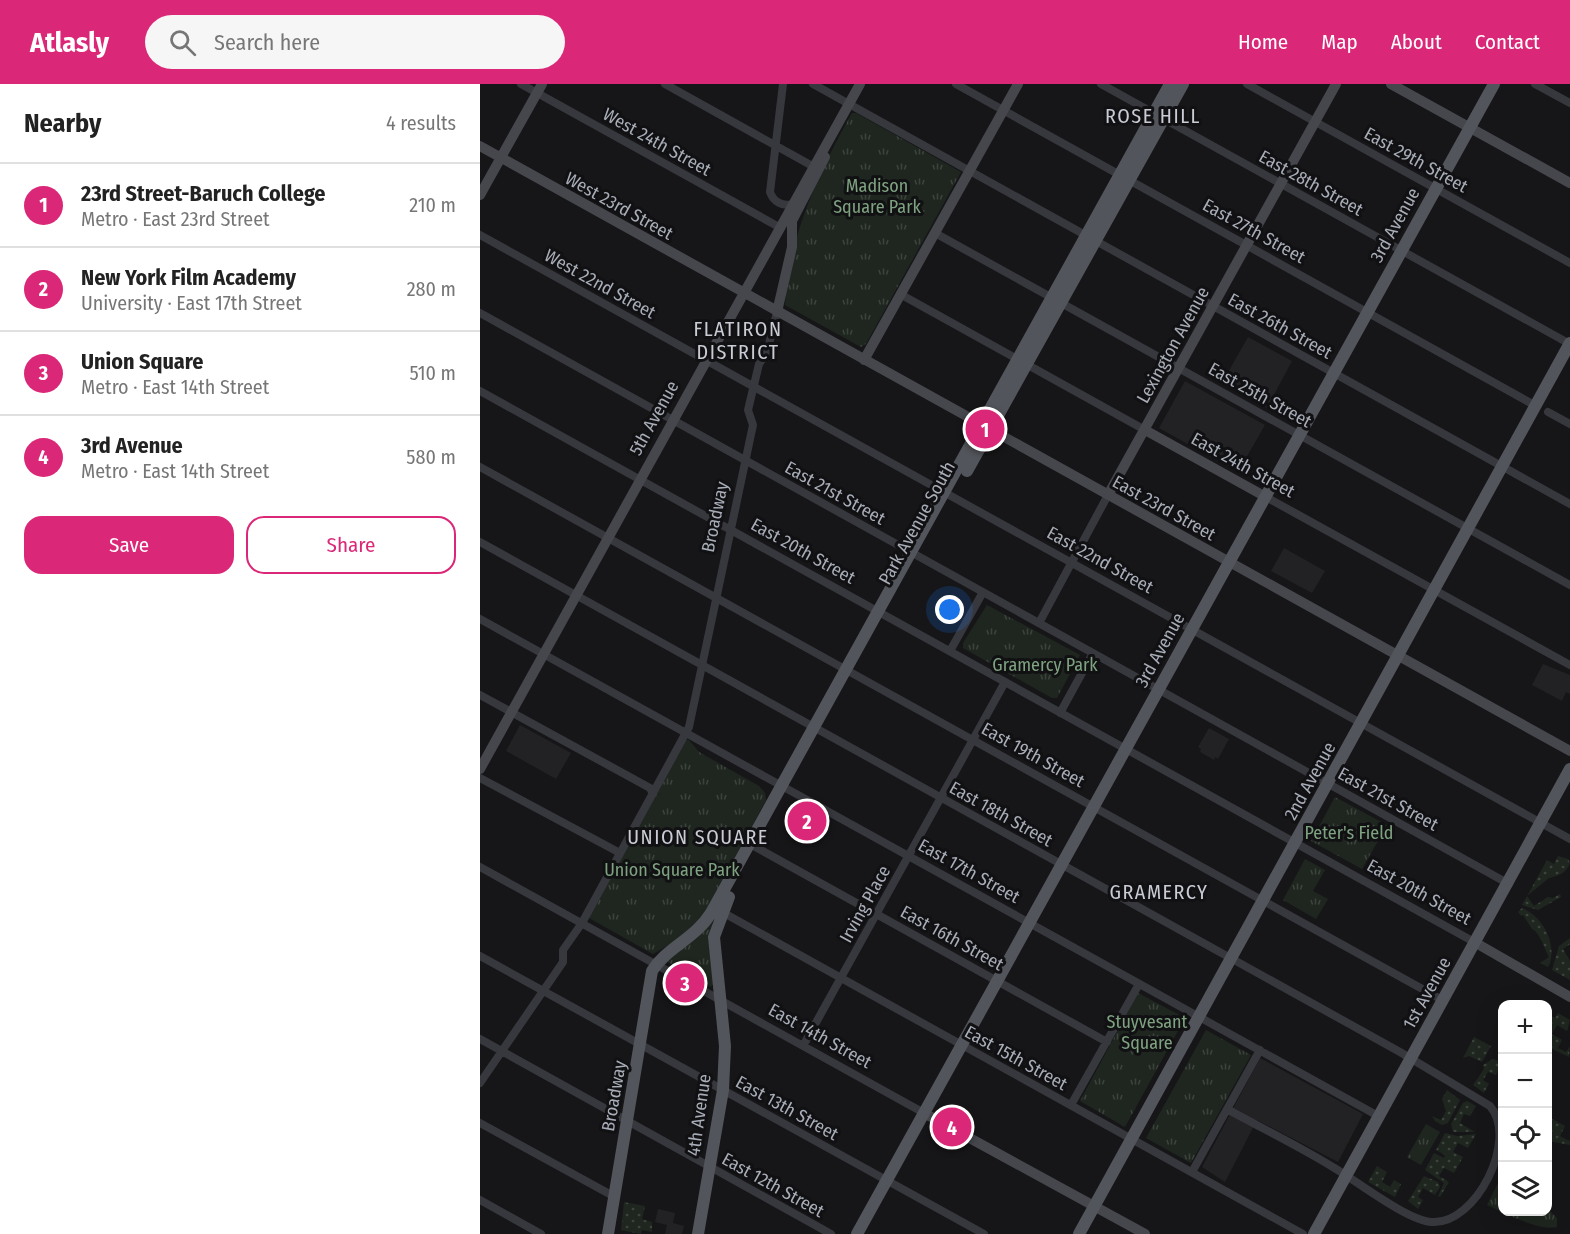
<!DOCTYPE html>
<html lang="en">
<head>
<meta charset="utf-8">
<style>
  body { margin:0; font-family:"Fira Sans Condensed",sans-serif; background:#f6f6f6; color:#222 }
  .controls { position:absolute; right:18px; bottom:18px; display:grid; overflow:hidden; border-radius:12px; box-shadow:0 6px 24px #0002 }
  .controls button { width:54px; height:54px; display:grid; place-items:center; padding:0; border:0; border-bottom:2px solid #e0e0e0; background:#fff; color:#222; font:30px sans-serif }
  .you { position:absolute; left:470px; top:526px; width:21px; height:21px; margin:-15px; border:4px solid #fff; border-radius:50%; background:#1a73e8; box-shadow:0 0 0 9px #1a73e833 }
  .badge { display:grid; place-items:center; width:39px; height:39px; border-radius:50%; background:#db2777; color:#fff; font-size:20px; font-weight:700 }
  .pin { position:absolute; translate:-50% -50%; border:3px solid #fff; box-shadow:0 2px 6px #0006 }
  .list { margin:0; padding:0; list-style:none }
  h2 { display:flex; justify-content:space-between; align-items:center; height:78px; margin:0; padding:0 24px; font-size:26px }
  h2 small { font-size:20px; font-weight:400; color:#767676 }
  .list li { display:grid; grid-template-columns:39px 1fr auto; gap:18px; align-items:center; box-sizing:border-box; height:84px; padding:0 24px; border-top:2px solid #e0e0e0 }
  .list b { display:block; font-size:22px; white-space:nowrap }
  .list p { margin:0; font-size:20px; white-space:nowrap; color:#767676 }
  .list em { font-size:20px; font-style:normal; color:#767676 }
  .actions { display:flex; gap:12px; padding:18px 24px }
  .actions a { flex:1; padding:14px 0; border:2px solid #db2777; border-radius:18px; text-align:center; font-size:21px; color:#db2777 }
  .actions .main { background:#db2777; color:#fff }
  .icon { flex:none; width:33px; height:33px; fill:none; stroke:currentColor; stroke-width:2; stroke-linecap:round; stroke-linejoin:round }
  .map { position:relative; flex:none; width:1090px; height:1150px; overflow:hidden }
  header { display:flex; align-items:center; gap:36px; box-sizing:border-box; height:84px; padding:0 30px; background:#db2777; color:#fff }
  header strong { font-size:28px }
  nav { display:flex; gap:33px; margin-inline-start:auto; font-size:21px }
  .search { width:420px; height:54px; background:#f6f6f6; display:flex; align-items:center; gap:15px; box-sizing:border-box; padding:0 21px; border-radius:33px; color:#767676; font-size:22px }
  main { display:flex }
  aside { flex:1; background:#fff }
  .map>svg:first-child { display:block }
  .built { fill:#222225 }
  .grass { fill:url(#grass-dots) }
  .park { fill:url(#park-tufts) }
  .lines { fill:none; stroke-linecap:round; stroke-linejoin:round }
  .street { stroke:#37383d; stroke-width:8 }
  .secondary { stroke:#45474d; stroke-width:10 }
  .primary { stroke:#53555c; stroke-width:12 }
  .labels { text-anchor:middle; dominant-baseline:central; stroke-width:6; stroke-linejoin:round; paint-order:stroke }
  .street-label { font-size:18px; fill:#a8adb8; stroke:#111113 }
  .park-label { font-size:18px; fill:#7fa381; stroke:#111113 }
  .neighbourhood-label { font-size:20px; letter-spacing:1.5px; fill:#c9ccd4; stroke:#111113 }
</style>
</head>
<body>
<header>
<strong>Atlasly</strong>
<div class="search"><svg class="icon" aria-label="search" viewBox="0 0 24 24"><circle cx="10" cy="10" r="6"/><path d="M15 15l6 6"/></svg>Search here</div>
<nav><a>Home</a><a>Map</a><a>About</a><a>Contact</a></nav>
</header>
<main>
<aside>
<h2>Nearby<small>4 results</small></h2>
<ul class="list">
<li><span class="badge">1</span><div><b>23rd Street-Baruch College</b><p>Metro · East 23rd Street</p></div><em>210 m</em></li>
<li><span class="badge">2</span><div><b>New York Film Academy</b><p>University · East 17th Street</p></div><em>280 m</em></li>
<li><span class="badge">3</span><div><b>Union Square</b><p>Metro · East 14th Street</p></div><em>510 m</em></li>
<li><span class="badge">4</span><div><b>3rd Avenue</b><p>Metro · East 14th Street</p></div><em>580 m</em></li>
</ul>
<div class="actions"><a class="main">Save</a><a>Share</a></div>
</aside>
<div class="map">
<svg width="1090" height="1150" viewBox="0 0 1090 1150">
  <defs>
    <pattern id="grass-dots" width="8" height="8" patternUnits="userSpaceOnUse" patternTransform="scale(1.5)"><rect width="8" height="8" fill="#1e261f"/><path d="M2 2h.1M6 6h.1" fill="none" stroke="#3c433d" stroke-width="1.8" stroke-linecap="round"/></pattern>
    <pattern id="park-tufts" width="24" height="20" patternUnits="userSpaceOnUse" patternTransform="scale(1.5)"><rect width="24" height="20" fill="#1e261f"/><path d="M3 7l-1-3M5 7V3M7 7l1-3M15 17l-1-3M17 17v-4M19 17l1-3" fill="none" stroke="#3c433d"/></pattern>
  </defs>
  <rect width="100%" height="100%" fill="#161618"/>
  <path class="built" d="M768 253 812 277 787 324 742 299Z
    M705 297 785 341 758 388 679 344Z
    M804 464 845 487 832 509 791 487Z
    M1063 580 1090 591V610L1086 608 1082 617 1052 601Z
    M40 641 91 669 76 695 26 667Z
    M729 644 749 655 738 675 735 673 734 676 720 668 721 665 718 663Z
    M780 974 883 1030 858 1078 777 1036 745 1098 722 1083Z
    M178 1125 195 1129 193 1139 204 1142 202 1150H185L187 1141 175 1138Z"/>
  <path class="grass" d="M1078 772 1088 775 1090 779C1086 790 1077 792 1069 794L1047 812 1054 822 1068 813 1073 814 1080 810 1081 813 1058 826 1042 821 1067 776 1074 780Z
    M1042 824C1063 832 1079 863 1068 883L1060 879 1069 873C1062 860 1061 850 1052 845L1043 831 1041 832 1038 828Z
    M1090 854V860L1083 865 1090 877V896L1072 886 1079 862Z
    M1078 929 1090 936 1087 947 1077 941 1072 950 1082 956 1078 964 1086 968 1090 962 1089 973 1068 963V930L1075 934Z
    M994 953 1011 962 1002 978 989 972 983 974Z
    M1013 975 1022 978 1016 991 1008 988 1003 996 1009 1000 1004 1009 993 1001 1004 985 1003 981Z
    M967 1006 980 1016 968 1039 962 1041 955 1037 952 1032 961 1036 966 1027 962 1015Z
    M987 1017 996 1022 990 1032 984 1030 980 1039 995 1048H973L971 1040 983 1019Z
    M1069 1033 1085 1042 1080 1052 1089 1057 1090 1055V1061L1068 1057Z
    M965 1049 977 1052 996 1050 988 1064 978 1059 973 1068 983 1073 974 1089 964 1084 959 1092 969 1098 960 1113 958 1112 964 1099 945 1086 954 1069 964 1074 965 1071 956 1066Z
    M897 1082 907 1088 902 1098 910 1103 914 1096 921 1100 915 1113 888 1098Z
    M944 1092 958 1098 960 1103 955 1111 943 1104 938 1113 943 1116 938 1125 928 1117Z
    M144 1118 165 1122 162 1135 172 1138V1148L162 1146 161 1150 141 1146Z"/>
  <path class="park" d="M372 29H376L481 88 386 260 381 263 305 221C309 153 339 87 372 29Z
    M507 521 600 571 577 614H572L483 564V559Z
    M205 656H209L219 668 279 702 285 709 286 716 223 833 201 854 173 870 109 834Z
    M855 713 907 741 882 785 831 757Z
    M825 775 845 786 833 807 848 815 836 835 803 816Z
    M234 834 230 846 233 900 231 903 188 878V874Z
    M658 909 705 934 645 1043 600 1017Z
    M726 946 771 971 711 1079 666 1054Z
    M946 1040 960 1048 941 1081 927 1073Z
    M1022 1091 1023 1128H1068V1125L1077 1134V1143C1059 1147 1024 1129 1007 1121Z"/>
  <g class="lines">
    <path class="street" d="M41 0 299 143
      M185 0 336 84
      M303 0 290 108C293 117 302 123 312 120
      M333 0 1090 420
      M476 0 1056 322
      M621 0 1090 260
      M767 0 1090 179
      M1055 0 1090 19
      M455 149 1090 501
      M0 151 1090 755
      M420 210 665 346
      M0 229 1029 800
      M0 307 996 859
      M1068 328 1090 340
      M0 383 964 917
      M786 413 1090 581
      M0 458 920 968 1010 1022C1039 1055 996 1141 952 1138 928 1137 878 1098 856 1085 821 1063 783 1045 747 1025
      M0 535 900 1033
      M559 539 628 411
      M470 567 503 508
      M0 611 170 704 173 710
      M580 629 613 569
      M0 694 140 769
      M270 760 627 958
      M0 783 444 1029
      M242 828 823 1150
      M0 872 504 1150
      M0 955 351 1150
      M323 962 525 598
      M0 999 83 878V866L102 839 209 643 273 341 268 326 279 280 287 268 297 228
      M591 1021 659 900
      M0 1039 135 1113
      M712 1088 780 966
      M0 1116 61 1150"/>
    <path class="secondary" d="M911 0 1090 99
      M0 62 1090 667
      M0 111 62 0
      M297 228 312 163V137L345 73
      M384 276 538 0
      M665 346 786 413
      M628 411 856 0
      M0 685 380 0
      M996 859 1090 913
      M444 1029 665 1150"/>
    <path class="primary" d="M487 387 703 0
      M128 1150 172 887C186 864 215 855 231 829L690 0
      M218 1150 243 1006 245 962 234 853 249 813
      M377 1150 1014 0
      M599 1150 1090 259
      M834 1150 1090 685"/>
  </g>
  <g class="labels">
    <g class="street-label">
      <text transform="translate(177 58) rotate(29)">West 24th Street</text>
      <text transform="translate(936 76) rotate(29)">East 29th Street</text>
      <text transform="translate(831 99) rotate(29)">East 28th Street</text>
      <text transform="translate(139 122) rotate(29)">West 23rd Street</text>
      <text transform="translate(915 141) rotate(-61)">3rd Avenue</text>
      <text transform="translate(774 147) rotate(29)">East 27th Street</text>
      <text transform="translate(120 200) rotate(29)">West 22nd Street</text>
      <text transform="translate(800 242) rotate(29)">East 26th Street</text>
      <text transform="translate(693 261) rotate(-61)">Lexington Avenue</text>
      <text transform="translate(780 311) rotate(29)">East 25th Street</text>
      <text transform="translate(174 334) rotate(-61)">5th Avenue</text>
      <text transform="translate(763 381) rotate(29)">East 24th Street</text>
      <text transform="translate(355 409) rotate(29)">East 21st Street</text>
      <text transform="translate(684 424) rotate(29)">East 23rd Street</text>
      <text transform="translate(235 433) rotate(-78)">Broadway</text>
      <text transform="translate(437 439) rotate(-61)">Park Avenue South</text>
      <text transform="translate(323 467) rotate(29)">East 20th Street</text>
      <text transform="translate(620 476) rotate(29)">East 22nd Street</text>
      <text transform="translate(680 566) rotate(-61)">3rd Avenue</text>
      <text transform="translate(553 671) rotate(29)">East 19th Street</text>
      <text transform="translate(830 697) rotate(-61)">2nd Avenue</text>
      <text transform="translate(908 715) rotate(29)">East 21st Street</text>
      <text transform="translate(521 730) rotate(29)">East 18th Street</text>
      <text transform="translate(489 787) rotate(29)">East 17th Street</text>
      <text transform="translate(939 808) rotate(29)">East 20th Street</text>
      <text transform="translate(385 820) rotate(-61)">Irving Place</text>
      <text transform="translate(472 854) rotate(29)">East 16th Street</text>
      <text transform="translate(947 909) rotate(-61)">1st Avenue</text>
      <text transform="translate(340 952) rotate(29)">East 14th Street</text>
      <text transform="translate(536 974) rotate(29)">East 15th Street</text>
      <text transform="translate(134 1012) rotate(-80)">Broadway</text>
      <text transform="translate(307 1024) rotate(29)">East 13th Street</text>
      <text transform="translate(219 1031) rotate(-82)">4th Avenue</text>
      <text transform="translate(293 1101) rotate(29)">East 12th Street</text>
    </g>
    <g class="park-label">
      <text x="397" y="102">Madison<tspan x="397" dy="21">Square Park</tspan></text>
      <text x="565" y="581">Gramercy Park</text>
      <text x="869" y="749">Peter's Field</text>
      <text x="192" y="786">Union Square Park</text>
      <text x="667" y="938">Stuyvesant<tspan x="667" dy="21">Square</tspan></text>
    </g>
    <g class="neighbourhood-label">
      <text x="673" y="32">ROSE HILL</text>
      <text x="258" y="245">FLATIRON<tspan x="258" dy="23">DISTRICT</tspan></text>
      <text x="218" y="753">UNION SQUARE</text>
      <text x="679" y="808">GRAMERCY</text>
    </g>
  </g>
</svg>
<div class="controls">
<button>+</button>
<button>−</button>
<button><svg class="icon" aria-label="locate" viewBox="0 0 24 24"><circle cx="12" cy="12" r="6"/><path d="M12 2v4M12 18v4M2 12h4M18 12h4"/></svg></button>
<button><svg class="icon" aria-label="layers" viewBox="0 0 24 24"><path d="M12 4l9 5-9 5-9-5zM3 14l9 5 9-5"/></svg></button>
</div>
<div class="you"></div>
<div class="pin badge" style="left:505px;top:345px">1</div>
<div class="pin badge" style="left:327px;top:737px">2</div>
<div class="pin badge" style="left:205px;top:899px">3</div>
<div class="pin badge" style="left:472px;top:1043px">4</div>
</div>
</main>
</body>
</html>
